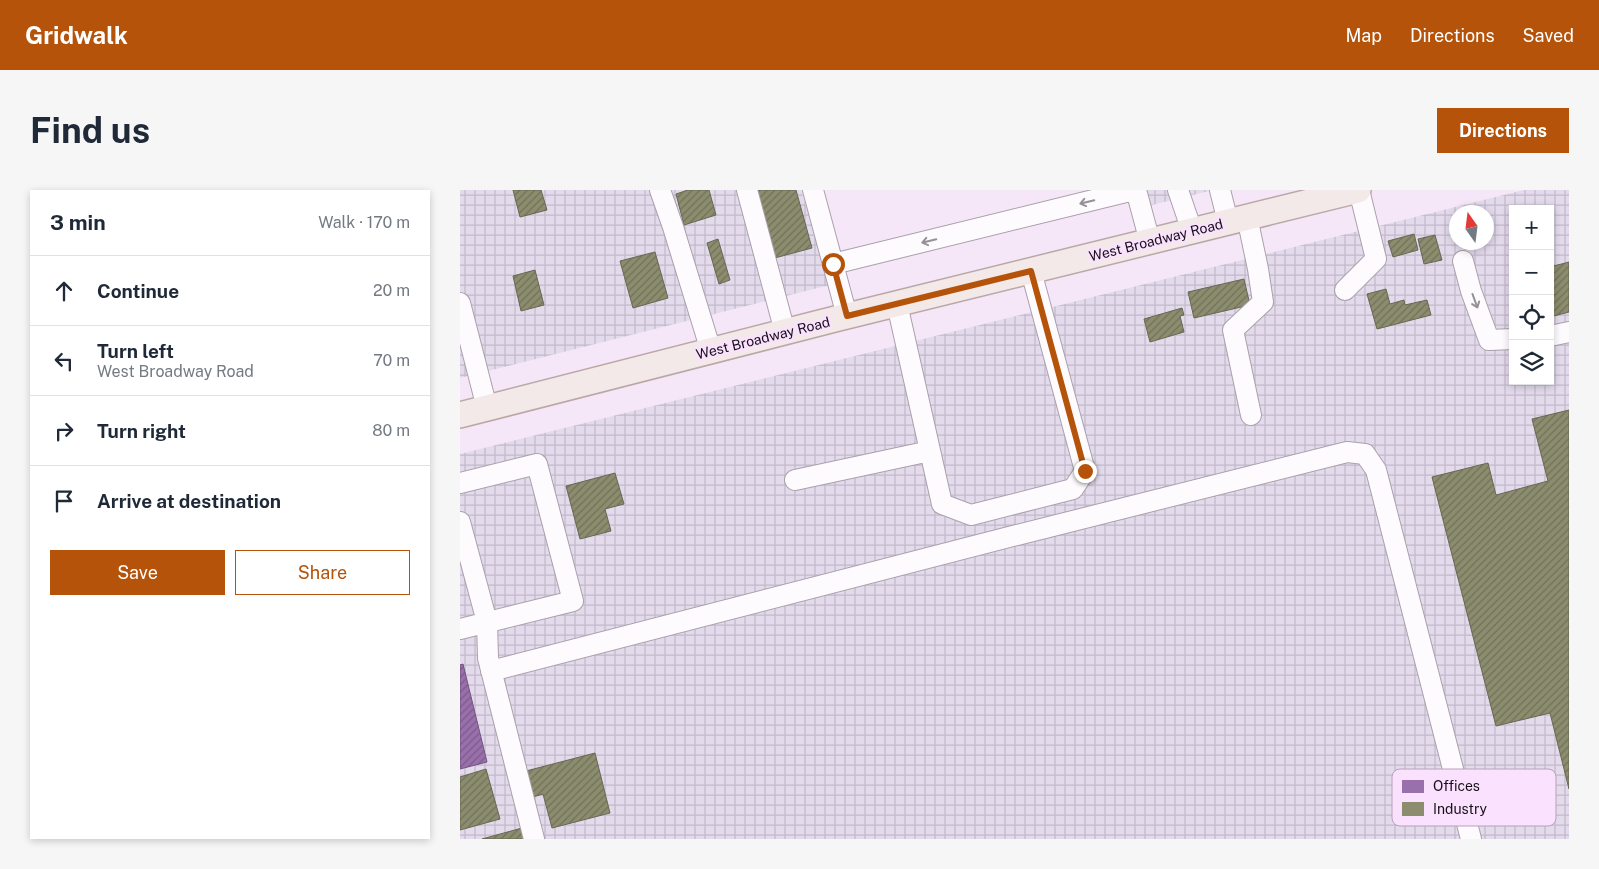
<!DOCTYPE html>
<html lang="en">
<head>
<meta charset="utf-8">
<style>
  body { margin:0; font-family:"Public Sans",sans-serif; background:#f6f6f7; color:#1f2937 }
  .controls { position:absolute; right:15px; top:15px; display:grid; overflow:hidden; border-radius:0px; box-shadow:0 2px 8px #0003 }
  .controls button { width:45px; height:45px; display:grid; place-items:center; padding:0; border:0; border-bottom:1px solid #e0e1e3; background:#fff; color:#1f2937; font:25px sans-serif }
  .compass { position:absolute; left:989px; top:15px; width:45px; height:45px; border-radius:50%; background:#fff; box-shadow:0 2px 8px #0003; rotate:346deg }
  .stop { position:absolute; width:15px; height:15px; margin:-11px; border:4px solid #b45309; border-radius:50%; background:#fff }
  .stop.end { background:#b45309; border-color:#fff; box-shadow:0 1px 5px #0008 }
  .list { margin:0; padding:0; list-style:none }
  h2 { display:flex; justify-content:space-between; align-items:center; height:65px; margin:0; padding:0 20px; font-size:21px }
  h2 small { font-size:16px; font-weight:400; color:#747a83 }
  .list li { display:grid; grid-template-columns:32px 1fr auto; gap:15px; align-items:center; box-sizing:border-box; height:70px; padding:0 20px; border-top:1px solid #e0e1e3 }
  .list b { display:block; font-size:19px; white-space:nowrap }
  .list p { margin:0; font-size:16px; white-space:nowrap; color:#747a83 }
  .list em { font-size:16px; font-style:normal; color:#747a83 }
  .actions { display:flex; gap:10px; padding:15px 20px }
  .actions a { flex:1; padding:11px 0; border:1px solid #b45309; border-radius:0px; text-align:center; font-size:18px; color:#b45309 }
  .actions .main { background:#b45309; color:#fff }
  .icon { flex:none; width:28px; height:28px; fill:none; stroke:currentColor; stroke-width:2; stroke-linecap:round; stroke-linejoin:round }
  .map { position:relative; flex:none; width:1109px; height:649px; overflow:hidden; border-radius:0px }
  header { display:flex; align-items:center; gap:30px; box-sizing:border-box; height:70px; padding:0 25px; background:#b45309; color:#fff }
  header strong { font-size:24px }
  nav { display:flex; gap:28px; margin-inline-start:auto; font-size:18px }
  .intro { display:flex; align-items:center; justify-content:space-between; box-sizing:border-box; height:120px; padding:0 30px }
  h1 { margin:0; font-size:35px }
  .button { padding:12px 22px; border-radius:0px; background:#b45309; color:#fff; font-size:18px; font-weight:700 }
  main { display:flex; gap:30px; padding:0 30px }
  aside { flex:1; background:#fff; border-radius:0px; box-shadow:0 2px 8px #0003 }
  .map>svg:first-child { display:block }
  .industrial { fill:url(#industrial-grid); fill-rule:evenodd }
  .offices { fill:url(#offices-hatch); stroke:#72537f }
  .industry { fill:url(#industry-hatch); stroke:#696654 }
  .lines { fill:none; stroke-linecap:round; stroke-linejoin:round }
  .minor-casing { stroke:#aba0ac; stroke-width:22 }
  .major-casing { stroke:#bba7a7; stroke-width:28 }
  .minor { stroke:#fefbfe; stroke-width:20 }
  .major { stroke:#f2e9e8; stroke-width:25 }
  .oneway { stroke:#969196 }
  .route { stroke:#b45309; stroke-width:6 }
  .labels { text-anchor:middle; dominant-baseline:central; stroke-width:5; stroke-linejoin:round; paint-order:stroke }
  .street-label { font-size:14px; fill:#170f18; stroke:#fae1fd }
  .key { fill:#fae1fd; stroke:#b6a2b8; stroke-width:1 }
  .key-label { font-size:14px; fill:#170f18 }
</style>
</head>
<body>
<header>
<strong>Gridwalk</strong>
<nav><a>Map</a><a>Directions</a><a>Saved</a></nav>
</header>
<div class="intro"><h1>Find us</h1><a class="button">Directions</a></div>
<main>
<aside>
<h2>3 min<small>Walk · 170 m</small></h2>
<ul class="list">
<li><svg class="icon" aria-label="ahead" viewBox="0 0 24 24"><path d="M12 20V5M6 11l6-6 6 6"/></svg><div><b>Continue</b></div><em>20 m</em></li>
<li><svg class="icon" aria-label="left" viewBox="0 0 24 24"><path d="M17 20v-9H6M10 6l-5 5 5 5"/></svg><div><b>Turn left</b><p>West Broadway Road</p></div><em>70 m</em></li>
<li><svg class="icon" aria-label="right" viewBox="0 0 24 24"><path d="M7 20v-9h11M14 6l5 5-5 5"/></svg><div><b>Turn right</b></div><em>80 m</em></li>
<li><svg class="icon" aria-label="arrive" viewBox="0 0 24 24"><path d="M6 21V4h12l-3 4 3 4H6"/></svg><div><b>Arrive at destination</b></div></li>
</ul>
<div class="actions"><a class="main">Save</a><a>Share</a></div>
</aside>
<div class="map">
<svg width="1109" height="649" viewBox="0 0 1109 649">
  <defs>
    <pattern id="industrial-grid" width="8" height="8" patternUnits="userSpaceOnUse" patternTransform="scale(1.25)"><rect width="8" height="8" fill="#e3daec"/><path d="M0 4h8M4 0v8" fill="none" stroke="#c2baca"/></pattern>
    <pattern id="offices-hatch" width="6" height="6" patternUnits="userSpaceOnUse" patternTransform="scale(1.25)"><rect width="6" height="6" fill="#9970ab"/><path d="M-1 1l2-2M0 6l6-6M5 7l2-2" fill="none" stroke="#7c5a8a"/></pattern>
    <pattern id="industry-hatch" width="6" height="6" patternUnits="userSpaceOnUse" patternTransform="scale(1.25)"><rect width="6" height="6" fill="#8c8c6e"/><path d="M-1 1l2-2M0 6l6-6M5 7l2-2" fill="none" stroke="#717159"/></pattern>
  </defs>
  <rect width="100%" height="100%" fill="#f5e7f7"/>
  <path class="industrial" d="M0 0H341L370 95 0 188Z
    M683 0H753L688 16Z
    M1064 0H1109V649H0V264ZM1053 19H1090V191H1053ZM996 22H1026V52H996Z"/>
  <path class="offices" d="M3 474 27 572 0 579V475Z"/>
  <path class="industry" d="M53 0H81L87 20 60 27Z
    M228 0H249L256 25 224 35 216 4Z
    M292 0H336L352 58 311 69Z
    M954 44 958 60 933 67 928 51Z
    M975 45 982 70 964 74 958 49Z
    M258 49 270 90 259 94 247 53Z
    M195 62 208 108 173 118 160 71Z
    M1109 72V122L1090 127V77Z
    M75 80 84 115 61 121 53 86Z
    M784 89 790 115 734 128 728 102Z
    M926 99 930 114 944 110 945 115 967 110 971 125 917 139 907 104Z
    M722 118 724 125 720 126 724 142 690 152 684 129Z
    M1109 220V599L1090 523 1036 536 972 287 1028 273 1036 305 1088 291 1072 229Z
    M155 283 164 314 145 319 151 341 120 349 106 296Z
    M135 563 150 623 92 638 83 604 73 607 66 581Z
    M26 579 40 629 0 640V587Z
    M62 638 65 649H22Z"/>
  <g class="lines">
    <defs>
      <path id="minor" d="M200 0 213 37 251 161
        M287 0 325 142
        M353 0 387 126
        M676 0 690 52
        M718 0 732 41
        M760 0 768 32
        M787 27 798 79 803 112 773 140 791 225
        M1003 71 1011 101 1029 150 1053 149
        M373 74 674 0
        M885 100 916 69 899 0
        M0 113 27 218
        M437 114 482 314 511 325 613 299 625 281 571 81
        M1090 146 1109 142
        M335 290 470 261
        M0 293 77 274 113 411 0 439
        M0 332 27 432 28 468 74 649
        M31 481 557 345 887 262 905 264 916 280 1011 649"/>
      <path id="major" d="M0 225 379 128 898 0"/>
    </defs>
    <use href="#minor" class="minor-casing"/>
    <use href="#major" class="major-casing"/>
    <use href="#minor" class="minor"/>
    <use href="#major" class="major"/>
  </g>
  <defs><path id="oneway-shaft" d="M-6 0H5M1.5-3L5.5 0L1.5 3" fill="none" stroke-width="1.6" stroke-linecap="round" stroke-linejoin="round" transform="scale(1.25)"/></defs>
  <g class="oneway">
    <use href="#oneway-shaft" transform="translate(627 12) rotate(166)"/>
    <use href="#oneway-shaft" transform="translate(469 51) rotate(166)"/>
    <use href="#oneway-shaft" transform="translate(1015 111) rotate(70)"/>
  </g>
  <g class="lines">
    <path class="route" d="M373 74 387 126 571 81 625 281"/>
  </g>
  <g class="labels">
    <g class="street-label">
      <text transform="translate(696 50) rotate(-14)">West Broadway Road</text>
      <text transform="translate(303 148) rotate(-14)">West Broadway Road</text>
    </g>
  </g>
  <rect x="932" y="579" width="164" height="57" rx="8" class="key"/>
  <rect x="942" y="590" width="22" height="13" fill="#9970ab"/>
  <rect x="942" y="612" width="22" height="14" fill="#8c8c6e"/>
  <g class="key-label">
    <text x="973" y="601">Offices</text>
    <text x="973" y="624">Industry</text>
  </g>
</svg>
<div class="controls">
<button>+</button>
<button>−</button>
<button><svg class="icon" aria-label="locate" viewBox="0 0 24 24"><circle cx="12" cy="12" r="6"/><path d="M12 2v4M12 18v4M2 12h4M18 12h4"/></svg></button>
<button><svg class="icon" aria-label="layers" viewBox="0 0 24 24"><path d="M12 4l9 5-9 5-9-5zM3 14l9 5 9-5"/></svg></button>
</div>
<svg class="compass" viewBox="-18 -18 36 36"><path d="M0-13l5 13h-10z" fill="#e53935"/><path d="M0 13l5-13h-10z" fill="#747a83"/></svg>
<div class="stop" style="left:373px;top:74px"></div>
<div class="stop end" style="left:625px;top:281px"></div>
</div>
</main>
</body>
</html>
